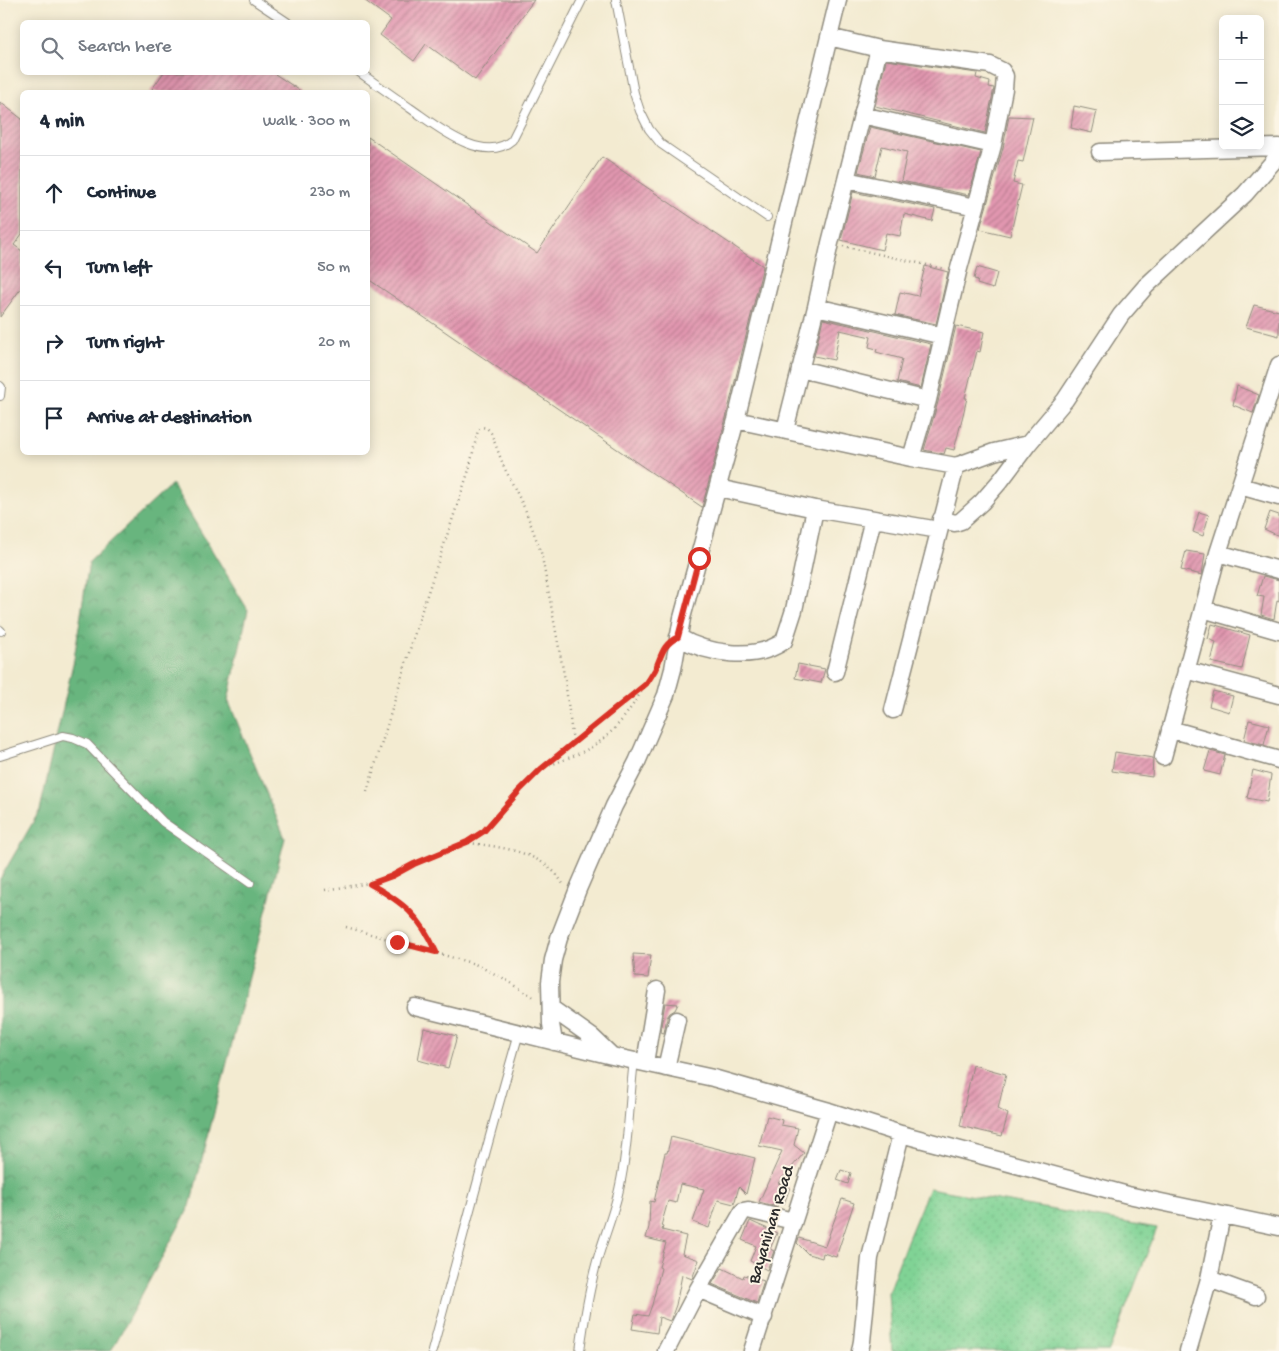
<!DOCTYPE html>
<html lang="en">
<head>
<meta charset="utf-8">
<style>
  body { margin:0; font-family:"Gochi Hand",sans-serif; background:#f6f6f7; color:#1f2937 }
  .controls { position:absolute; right:15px; top:15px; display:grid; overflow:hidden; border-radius:8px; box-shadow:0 2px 12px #0003 }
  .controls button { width:45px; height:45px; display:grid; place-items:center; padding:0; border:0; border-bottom:1px solid #e0e1e3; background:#fff; color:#1f2937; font:25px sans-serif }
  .stop { position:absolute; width:15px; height:15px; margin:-11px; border:4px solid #d93025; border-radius:50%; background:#fff }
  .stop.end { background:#d93025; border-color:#fff; box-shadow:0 1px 5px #0008 }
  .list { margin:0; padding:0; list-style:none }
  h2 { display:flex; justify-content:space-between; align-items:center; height:65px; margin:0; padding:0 20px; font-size:21px }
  h2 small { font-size:16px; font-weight:400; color:#747a83 }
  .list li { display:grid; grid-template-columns:32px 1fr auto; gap:15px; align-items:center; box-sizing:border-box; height:75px; padding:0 20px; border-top:1px solid #e0e1e3 }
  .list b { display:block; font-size:19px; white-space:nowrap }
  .list em { font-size:16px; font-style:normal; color:#747a83 }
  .icon { flex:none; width:28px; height:28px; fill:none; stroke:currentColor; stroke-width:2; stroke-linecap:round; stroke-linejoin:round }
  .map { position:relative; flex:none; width:1279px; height:1351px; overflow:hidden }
  .search { position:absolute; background:#fff; box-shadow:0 2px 12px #0003; left:20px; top:20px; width:350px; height:55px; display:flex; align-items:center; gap:12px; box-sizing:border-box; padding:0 18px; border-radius:8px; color:#747a83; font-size:19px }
  .panel { position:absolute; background:#fff; box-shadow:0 2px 12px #0003; left:20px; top:90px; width:350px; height:365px; border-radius:8px }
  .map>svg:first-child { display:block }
  .grass { fill:url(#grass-dots); stroke:#567f60 }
  .forest { fill:url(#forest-crowns); stroke:#4a7054 }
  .building { fill:url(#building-hatch) }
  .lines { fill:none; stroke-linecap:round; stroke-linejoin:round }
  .service-casing { stroke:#8f8b7e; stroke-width:10 }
  .minor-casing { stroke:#8f8b7e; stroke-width:19 }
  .path { stroke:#8f8b7e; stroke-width:2.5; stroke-dasharray:1 4; stroke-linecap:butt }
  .service { stroke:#fff; stroke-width:8 }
  .minor { stroke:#fff; stroke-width:16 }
  .route { stroke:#d93025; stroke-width:6 }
  .labels { text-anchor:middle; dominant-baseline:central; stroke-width:4; stroke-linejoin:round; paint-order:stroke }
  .street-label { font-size:18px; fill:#2b2b2b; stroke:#fcf5e5 }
</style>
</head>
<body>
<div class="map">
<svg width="1279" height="1351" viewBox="0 0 1279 1351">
  <defs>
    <pattern id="grass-dots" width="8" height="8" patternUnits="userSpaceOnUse" patternTransform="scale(1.25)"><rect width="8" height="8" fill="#80d395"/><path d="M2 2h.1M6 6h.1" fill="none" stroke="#6fb581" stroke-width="1.8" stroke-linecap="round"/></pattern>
    <pattern id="forest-crowns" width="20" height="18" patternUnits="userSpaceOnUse" patternTransform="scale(1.25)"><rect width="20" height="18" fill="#68b57e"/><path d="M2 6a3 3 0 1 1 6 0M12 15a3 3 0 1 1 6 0" fill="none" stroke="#569367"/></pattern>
    <pattern id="building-hatch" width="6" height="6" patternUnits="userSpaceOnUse" patternTransform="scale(1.25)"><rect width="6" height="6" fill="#e297b0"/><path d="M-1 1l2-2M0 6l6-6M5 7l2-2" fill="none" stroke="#b77b8f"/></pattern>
  </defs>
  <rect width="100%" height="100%" fill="#fcf5e5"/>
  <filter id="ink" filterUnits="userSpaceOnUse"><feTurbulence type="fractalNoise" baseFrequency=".02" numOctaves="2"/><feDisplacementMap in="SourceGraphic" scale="10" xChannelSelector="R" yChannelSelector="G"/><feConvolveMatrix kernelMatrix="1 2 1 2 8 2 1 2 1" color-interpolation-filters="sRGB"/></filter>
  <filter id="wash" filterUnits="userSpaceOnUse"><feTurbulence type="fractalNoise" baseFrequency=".0096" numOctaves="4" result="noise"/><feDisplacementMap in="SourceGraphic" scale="20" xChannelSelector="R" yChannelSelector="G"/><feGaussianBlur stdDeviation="1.12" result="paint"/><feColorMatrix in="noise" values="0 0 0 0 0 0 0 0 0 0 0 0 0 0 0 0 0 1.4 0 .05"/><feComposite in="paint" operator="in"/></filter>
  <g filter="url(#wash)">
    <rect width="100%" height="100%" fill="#f3ebd1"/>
    <path class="grass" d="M929 1188 1157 1228 1109 1351H892L888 1292 907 1241Z"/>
    <path class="forest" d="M172 484 248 610 228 700 285 838 190 1206 111 1351H0V879L40 810 74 659 89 562Z"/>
    <g id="blocks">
      <path class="building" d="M364 0H534L475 80 426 44 414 61 380 35 391 20Z
        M886 60 977 73 976 78 990 82 989 87 994 88 985 133 875 106Z
        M164 72H272L302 92H150Z
        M0 102 22 119V234L14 245 22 251V287L0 317Z
        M1074 106 1097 111 1092 133 1071 128Z
        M1009 116 1033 117 1023 162 1018 161 1013 183 1022 185 1010 236 980 229 1003 148Z
        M870 127 981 152 969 195 901 181 907 152 882 146 875 176 858 172Z
        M368 137 537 253 602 157 763 266 726 418 702 507 368 279Z
        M853 192 935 209 932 221 904 214 900 236 886 233 882 250 841 240Z
        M925 266 948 272 936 324 895 315 900 292 918 296Z
        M977 267 997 273 993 289 977 284 978 280 974 279Z
        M1254 305 1279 311V336L1246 327Z
        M823 319 931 344 921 388 897 382 902 359 876 352 877 349 869 347 871 337 840 330 834 360 814 356Z
        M956 326 984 332 980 352 977 351 965 398H967L963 415 954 450 946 448 944 454 924 450 938 402Z
        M1237 386 1259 395 1253 413 1233 405Z
        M1199 512 1209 515 1203 536 1193 532Z
        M1270 512 1279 515V536L1264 529Z
        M1186 551 1205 554 1202 575 1181 570Z
        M1263 576 1279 580V601L1277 600 1274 619 1261 615 1264 597 1257 596Z
        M1212 624 1250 635 1242 669 1211 662 1216 642 1208 639Z
        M798 664 825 669 821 683 795 678Z
        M1213 691 1233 696 1229 712 1209 706Z
        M1249 720 1269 725 1264 745 1244 740Z
        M1210 751 1225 755 1220 775 1204 771Z
        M1115 752 1153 758 1152 777 1112 771Z
        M1253 770 1271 775 1267 802 1247 798Z
        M633 954 651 955 648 978 635 977Z
        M665 1003 678 1004 675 1010 670 1013 667 1017 664 1033 660 1032Z
        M424 1028 457 1036 448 1068 418 1060Z
        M973 1065 1006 1074 998 1109 1008 1114 1002 1136 960 1126Z
        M767 1116 782 1120 781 1125 798 1128 794 1145 804 1153 778 1183 790 1187 784 1204 778 1202 777 1207 759 1202 782 1151 759 1146Z
        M671 1137 755 1158 746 1194 739 1187 734 1204 718 1200 709 1228 693 1222 704 1189 680 1184 676 1203 668 1201 661 1226 663 1227 662 1230 686 1236 682 1254 699 1260 692 1279 682 1275 676 1305 670 1321 659 1317 657 1333 632 1329 635 1314 648 1316 652 1305 661 1268 659 1267 666 1243 646 1238 649 1227 650 1201 654 1202 665 1153H667Z
        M841 1170 851 1173 848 1184 837 1180Z
        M842 1199 854 1203 836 1257 823 1253 822 1258 808 1254 797 1243 799 1238 825 1246Z
        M750 1221 777 1233 770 1249 774 1251 767 1270 750 1261 756 1246 742 1240Z
        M722 1268 743 1278 744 1275 764 1281 757 1303 712 1284Z"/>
    </g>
  </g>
  <g filter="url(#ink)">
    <use href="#blocks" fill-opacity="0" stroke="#8f8b7e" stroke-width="1"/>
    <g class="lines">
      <defs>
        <path id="service" d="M254 0 287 22
          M616 0 634 93 640 111 649 129 661 144 767 217
          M359 72C376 84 393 96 410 108 434 124 483 166 512 140L582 0
          M0 386 1 387 0 396
          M0 630 1 631
          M0 756 63 736 73 738 87 744 163 822 250 883
          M432 1351C461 1245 488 1139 519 1033
          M580 1351C584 1321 589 1290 597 1261 604 1236 615 1211 620 1185 629 1144 629 1102 634 1060"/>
        <path id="minor" d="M829 37 879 49 990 65 1002 71 1005 76 1004 89 993 145 958 272 928 400 911 458
          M862 115 993 145
          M1100 152 1279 147
          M846 180 976 207
          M816 307 943 336
          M800 369 928 400
          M736 420 911 458 956 466 994 452 1028 444
          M785 430 816 307 830 243 879 49
          M1240 486 1279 497
          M718 488 815 509 939 530
          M941 519 955 523 961 521 982 502 1001 480 1028 444 1065 400 1121 315 1146 286 1245 194 1279 155
          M1218 553 1279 570
          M1203 609 1279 631
          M678 637C707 654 755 662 784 641L794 610 815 509
          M1186 670 1279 695
          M835 672 873 519
          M893 710 956 466
          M1170 729 1279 760
          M1163 757 1218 553 1279 365
          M415 1007 612 1056 713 1078 829 1111 901 1134 1128 1195 1279 1227
          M551 1008 592 1037 612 1056
          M554 1042 551 1024 550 982 553 960 559 938 578 889 614 806 637 762 666 695 673 669 682 618 736 420 838 0
          M645 1063 657 990
          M666 1068 677 1020
          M1209 1279 1256 1296
          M698 1289 764 1317
          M666 1351 698 1289 743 1211 748 1210 793 1221
          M752 1351 829 1111
          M860 1351 862 1341 870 1258 901 1134
          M1188 1351 1209 1279 1222 1215"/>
      </defs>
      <use href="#service" class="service-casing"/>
      <use href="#minor" class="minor-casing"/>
      <path class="path" d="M843 246 945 269
        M545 767C558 762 572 757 584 751 612 738 629 712 644 687
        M367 792 421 613 469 470 478 430 482 427 487 428 491 433 504 467 525 509 541 552 565 680 573 742
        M469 843C502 847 547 852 564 886
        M371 883C404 903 420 916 436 952
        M325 890 371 883 392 876 414 864 467 843 484 831 520 790 541 769 646 684 658 662
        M346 927 475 964 503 978 535 998"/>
      <use href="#service" class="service"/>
      <use href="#minor" class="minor"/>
    </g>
  </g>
  <g class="lines" filter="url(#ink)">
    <path class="route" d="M397 942 436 952C420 916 404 903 370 884L392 876 414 864 467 842 484 831 520 790 541 769 646 684C649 680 652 675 655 670 662 655 662 645 678 637L699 558"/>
  </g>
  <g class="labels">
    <g class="street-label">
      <text transform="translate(772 1225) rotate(-73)">Bayanihan Road</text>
    </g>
  </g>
</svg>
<div class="controls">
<button>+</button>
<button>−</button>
<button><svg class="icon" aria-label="layers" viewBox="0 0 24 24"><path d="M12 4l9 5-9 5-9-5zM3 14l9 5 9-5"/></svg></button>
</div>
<div class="stop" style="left:699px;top:558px"></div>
<div class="stop end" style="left:397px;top:942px"></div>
<div class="search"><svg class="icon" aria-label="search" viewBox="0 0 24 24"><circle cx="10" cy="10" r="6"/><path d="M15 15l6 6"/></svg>Search here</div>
<section class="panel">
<h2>4 min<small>Walk · 300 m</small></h2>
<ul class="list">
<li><svg class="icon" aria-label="ahead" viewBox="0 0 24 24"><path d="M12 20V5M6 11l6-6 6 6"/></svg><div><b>Continue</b></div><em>230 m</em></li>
<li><svg class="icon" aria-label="left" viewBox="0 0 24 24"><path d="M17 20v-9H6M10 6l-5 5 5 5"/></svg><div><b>Turn left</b></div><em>50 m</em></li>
<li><svg class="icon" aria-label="right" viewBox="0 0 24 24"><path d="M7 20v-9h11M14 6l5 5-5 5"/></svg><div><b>Turn right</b></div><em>20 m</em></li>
<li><svg class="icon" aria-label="arrive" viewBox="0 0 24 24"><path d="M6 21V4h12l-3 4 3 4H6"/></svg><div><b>Arrive at destination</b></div></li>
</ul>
</section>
</div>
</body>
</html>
